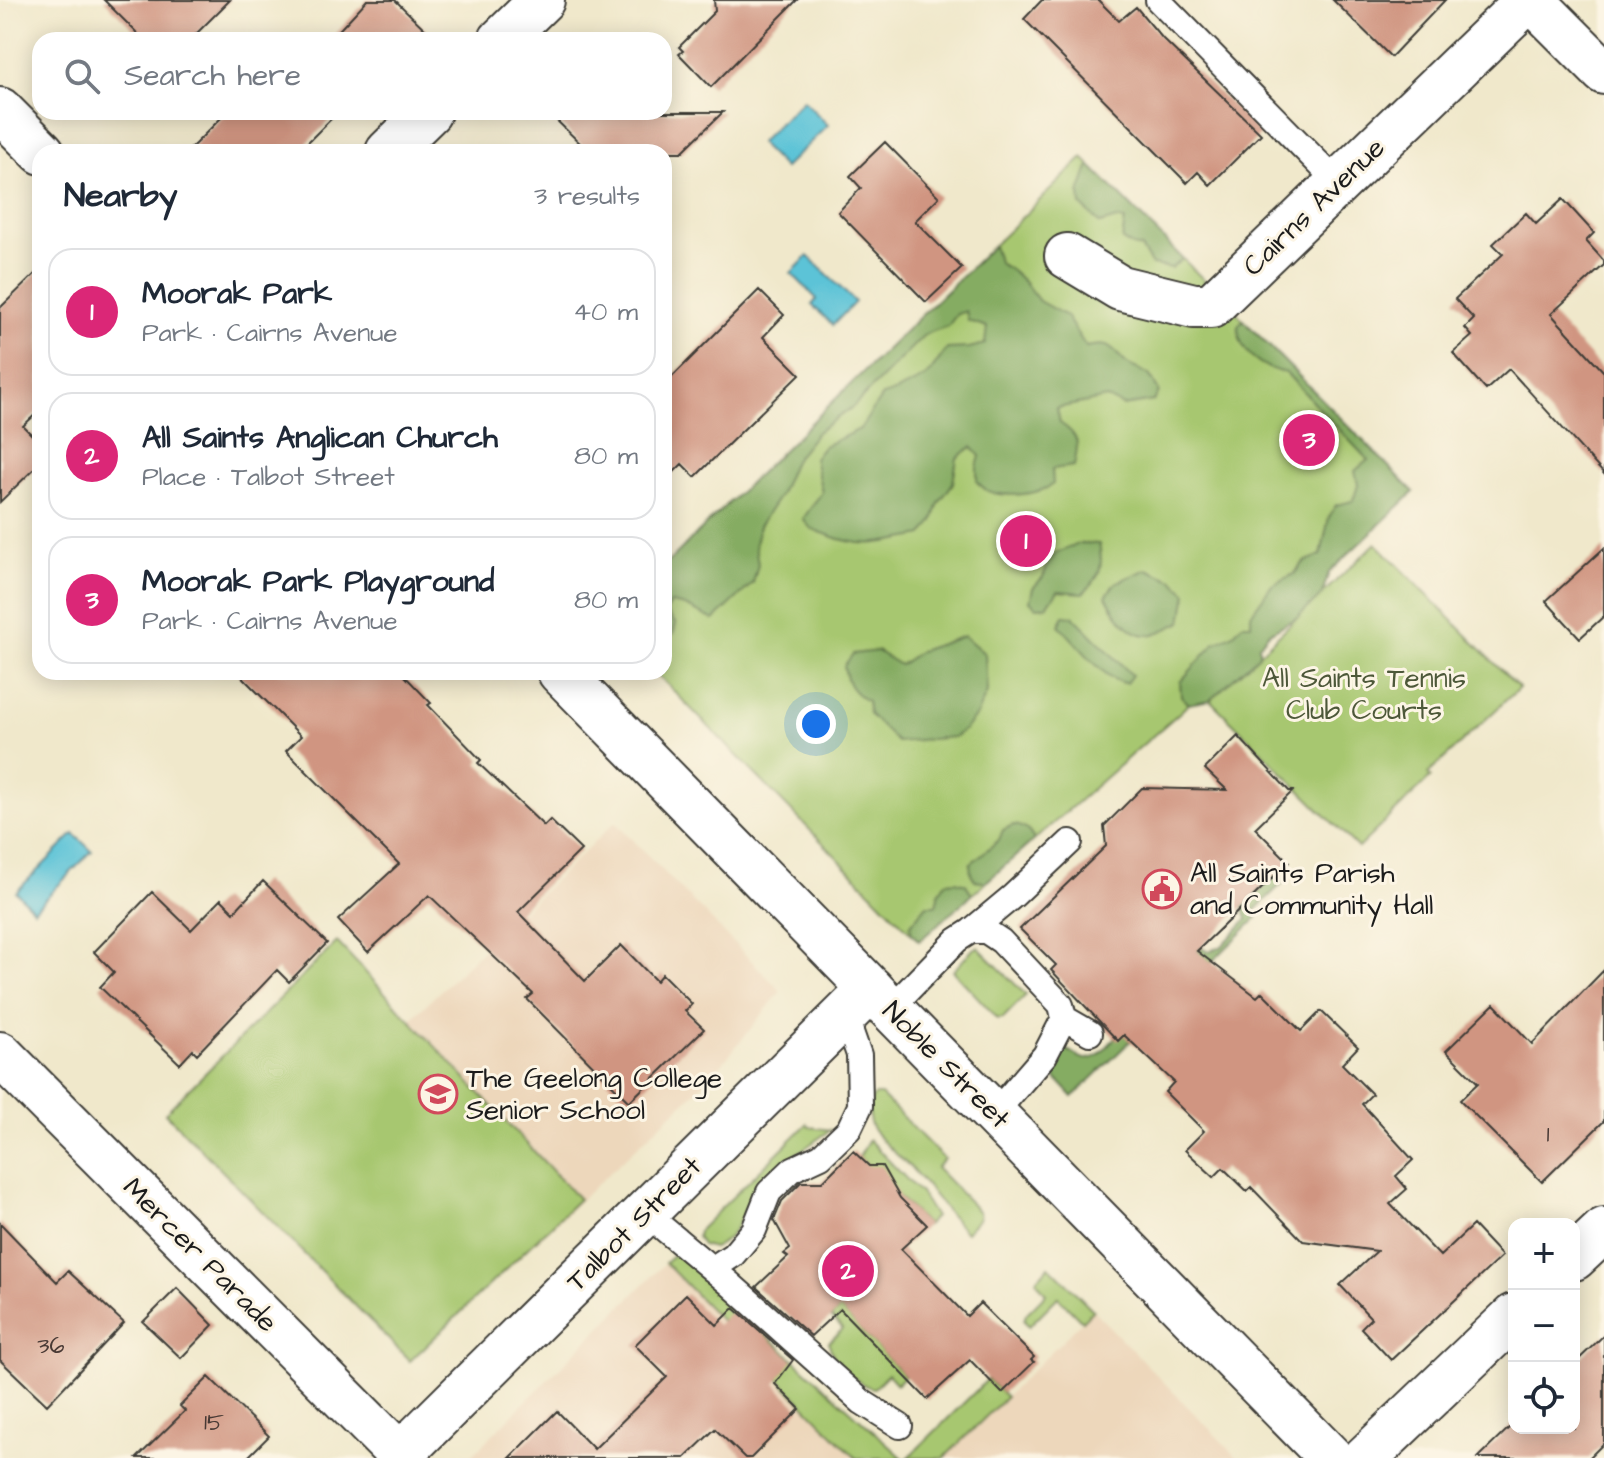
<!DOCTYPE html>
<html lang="en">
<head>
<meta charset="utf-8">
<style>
  body { margin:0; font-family:"Architects Daughter",sans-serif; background:#f6f6f7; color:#1f2937 }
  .controls { position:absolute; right:24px; bottom:24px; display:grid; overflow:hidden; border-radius:16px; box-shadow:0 4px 20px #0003 }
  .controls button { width:72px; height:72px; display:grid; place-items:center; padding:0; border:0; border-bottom:2px solid #e0e1e3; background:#fff; color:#1f2937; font:40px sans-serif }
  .you { position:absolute; left:816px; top:724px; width:28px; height:28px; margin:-20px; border:6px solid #fff; border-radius:50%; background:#1a73e8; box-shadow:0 0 0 12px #1a73e833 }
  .badge { display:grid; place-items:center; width:52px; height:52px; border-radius:50%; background:#db2777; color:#fff; font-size:26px; font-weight:700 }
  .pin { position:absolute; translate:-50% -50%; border:4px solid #fff; box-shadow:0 2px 8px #0006 }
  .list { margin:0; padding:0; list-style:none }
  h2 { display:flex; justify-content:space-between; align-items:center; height:104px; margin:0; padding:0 32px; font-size:34px }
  h2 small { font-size:26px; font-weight:400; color:#747a83 }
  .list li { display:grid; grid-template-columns:52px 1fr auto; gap:24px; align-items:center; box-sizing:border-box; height:128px; margin:0 16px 16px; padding:0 16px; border:2px solid #e0e1e3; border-radius:24px }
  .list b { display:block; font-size:30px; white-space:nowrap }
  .list p { margin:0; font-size:26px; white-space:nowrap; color:#747a83 }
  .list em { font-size:26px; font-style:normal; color:#747a83 }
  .icon { flex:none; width:44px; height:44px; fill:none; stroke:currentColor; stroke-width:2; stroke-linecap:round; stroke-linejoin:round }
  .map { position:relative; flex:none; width:1604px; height:1458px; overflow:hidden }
  .search { position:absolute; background:#fff; box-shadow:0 4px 20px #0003; left:32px; top:32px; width:640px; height:88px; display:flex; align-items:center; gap:20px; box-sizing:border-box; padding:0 28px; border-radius:24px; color:#747a83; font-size:30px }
  .panel { position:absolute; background:#fff; box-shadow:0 4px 20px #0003; left:32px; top:144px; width:640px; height:536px; border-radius:24px }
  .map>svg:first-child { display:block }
  .built { fill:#edd7bb }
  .green { fill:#a7c76f; stroke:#627246; stroke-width:2 }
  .forest { fill:#85ac62; stroke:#50643f; stroke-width:2 }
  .water { fill:#5bc3d7; stroke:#3c707a; stroke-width:2 }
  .building { fill:#d09581 }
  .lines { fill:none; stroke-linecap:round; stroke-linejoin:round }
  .service-casing { stroke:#3c3b36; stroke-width:28 }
  .minor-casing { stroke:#3c3b36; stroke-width:48 }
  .tertiary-casing { stroke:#3c3b36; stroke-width:48 }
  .service { stroke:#fff; stroke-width:24 }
  .minor { stroke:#fff; stroke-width:44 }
  .tertiary { stroke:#fff; stroke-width:44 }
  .labels { text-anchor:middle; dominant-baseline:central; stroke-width:6; stroke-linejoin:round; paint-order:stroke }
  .number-label { font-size:24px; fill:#493a35 }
  .street-label { font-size:28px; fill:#1c1c1c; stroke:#fcf5e5 }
  .park-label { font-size:28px; fill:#4d5839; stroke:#fcf5e5 }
  .poi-label { font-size:28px; fill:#1c1c1c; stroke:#fcf5e5; text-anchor:start }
</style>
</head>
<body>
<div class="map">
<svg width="1604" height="1458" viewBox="0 0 1604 1458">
  <rect width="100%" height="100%" fill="#fcf5e5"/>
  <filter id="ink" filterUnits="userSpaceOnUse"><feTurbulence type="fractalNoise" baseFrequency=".0125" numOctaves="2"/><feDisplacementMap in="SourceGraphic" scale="16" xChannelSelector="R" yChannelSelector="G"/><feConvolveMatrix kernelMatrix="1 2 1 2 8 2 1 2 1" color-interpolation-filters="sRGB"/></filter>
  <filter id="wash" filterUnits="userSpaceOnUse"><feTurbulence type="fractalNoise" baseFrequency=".006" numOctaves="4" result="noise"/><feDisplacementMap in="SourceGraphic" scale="32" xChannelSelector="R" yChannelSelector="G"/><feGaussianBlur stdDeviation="1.8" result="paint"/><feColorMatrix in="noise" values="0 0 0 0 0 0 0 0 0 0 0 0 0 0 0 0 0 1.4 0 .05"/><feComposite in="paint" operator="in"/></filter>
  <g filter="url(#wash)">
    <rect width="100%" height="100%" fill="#f0e8cb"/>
    <path class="built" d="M615 822 781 991 713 1075 410 1361 165 1113 337 942 411 1019Z
      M665 1263 856 1458H469Z
      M1093 1310 1238 1458H944Z"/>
    <path class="green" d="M1083 158 1414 492 1179 713 919 941 655 672H664V566Z
      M1376 543 1519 688 1428 774 1431 777 1358 848 1210 700Z
      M337 942 579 1199 410 1361 165 1113Z
      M978 947 1026 995 1003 1018 998 1019 953 971 973 949Z
      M875 1095H881L944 1159 936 1168 979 1212V1218L966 1232C946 1213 931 1190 913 1170 901 1157 882 1144 873 1129 867 1119 867 1103 875 1095Z
      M807 1124 810 1127 830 1130C803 1151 773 1166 754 1195 741 1215 736 1239 713 1248L702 1245 697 1237 698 1231Z
      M869 1140 920 1193 935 1217 927 1225 859 1157Z
      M676 1253 903 1458H856L665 1263Z
      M1049 1266 1093 1310 1082 1321 1058 1297 1029 1326 1024 1321 1026 1314 1046 1294 1036 1280Z
      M840 1308 905 1376 897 1384 888 1374 874 1388C858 1386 830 1359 829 1342L843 1329 831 1317Z
      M988 1379 1006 1397 944 1458H908Z"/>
    <path class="forest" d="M1090 165 1183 259 1171 268 1152 265 1141 248 1132 246 1122 240 1125 220 1117 219 1100 224 1081 205 1080 193Z
      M993 246 1000 264 1012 270 1025 283 1039 301 1066 316 1086 347C1110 342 1110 347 1125 362 1132 368 1142 370 1149 375 1153 379 1156 387 1159 392L1154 401 1123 406 1107 398 1057 408 1060 423C1080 436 1079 443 1074 466L1052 469 1053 484C1039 495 1005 498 988 491 987 491 978 483 977 482V467L980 456 972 447 957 458 953 483 939 503 933 521 923 535C884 542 867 550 828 535 815 530 811 531 803 519L822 492 814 458 824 446 860 429 882 396C889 395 921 380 926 376 934 369 940 357 947 349L969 348 985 344 987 327 968 321 966 311 957 314 948 326 925 334 854 406 817 432 794 461 779 496 759 526 755 544 758 565 753 583 714 620 685 606 671 603 666 612 676 624 673 635 668 639 664 638V566Z
      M1243 320 1414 492 1329 572 1322 595 1298 617 1269 633 1259 645V655L1210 700 1189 704 1181 696 1180 682 1215 643 1232 635 1242 624H1251V614L1272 585 1294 574 1304 562 1321 555 1329 517 1336 505 1353 501 1358 485 1355 471 1368 460 1286 373C1262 369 1238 352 1238 326Z
      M1081 543 1099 544C1104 567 1100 577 1083 593L1058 591 1047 606 1037 607 1030 601 1033 588 1043 577 1048 564 1056 553Z
      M1147 569 1173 580 1187 593 1182 622C1172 626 1156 636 1146 635 1127 633 1114 611 1106 596L1115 583Z
      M1064 616H1073L1132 675 1126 683C1106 683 1075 640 1059 625Z
      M964 636 985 654 987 692 977 714 965 729 954 737 897 742 869 714 867 701C851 691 847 684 844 666L853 654 877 651 900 665 920 651Z
      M1013 825C1024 826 1029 830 1034 840L986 882 975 880 971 874 970 864 999 840 1003 830Z
      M1280 871 1289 877 1252 913 1257 918 1073 1097 1050 1072 1055 1055 1061 1047C1079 1054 1082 1066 1100 1054L1202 947 1208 951 1221 947 1247 919 1243 906Z
      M956 881 966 884 972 895 919 941 912 934 910 925 927 905H936L939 893 946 882Z"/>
    <path class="water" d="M803 100 828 125 784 168 759 143Z
      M808 256 855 302 833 325 812 305 817 299 791 273Z
      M74 834 92 851 34 910 16 892Z"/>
    <g id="blocks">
      <path class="building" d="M104 0H230L190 40H144Z
        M367 0H395L436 40H330Z
        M714 0H797L711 87 679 54 683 51 679 47 715 11Z
        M1042 0H1098L1119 21 1136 7 1163 39 1261 134 1210 185 1198 172 1187 183 1024 19Z
        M1333 0H1445L1391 57Z
        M227 112H338L298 152H187Z
        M548 112H723L682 152H589Z
        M885 142 939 197 915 221 962 268 926 302 838 212 861 188 850 176Z
        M1563 199 1594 233 1586 241 1604 261V265L1551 314 1604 372V474L1509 369 1486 390 1453 353 1472 336 1465 328 1474 319 1455 299 1503 254 1493 244 1526 213 1536 224Z
        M40 269V410L23 426 40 443V463L0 502V308Z
        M759 290 784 315 763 337 800 374 695 477 682 464 664 482V385Z
        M1604 548V616L1580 638 1546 601Z
        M237 672H401L431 703 428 705 481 760 478 763 544 826 550 820 581 850 518 912 585 981 621 945 656 981 662 974 692 1004 685 1011 704 1029 629 1102 527 999 533 994 429 895 368 952 338 920 399 864 286 751 301 736Z
        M1238 736 1289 791H1293L1255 828 1289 862 1197 951 1257 997 1262 992 1301 1031 1321 1011 1358 1047 1342 1064 1372 1094 1362 1104 1413 1160 1396 1176 1407 1189 1390 1204 1440 1256 1473 1225 1502 1256 1391 1360 1361 1328 1371 1318 1340 1285 1377 1251 1303 1241 1251 1187 1247 1191 1223 1168 1214 1177 1185 1150 1204 1131 1165 1092 1174 1082 1124 1035 1118 1041 1051 970 1056 965 1020 929 1106 846 1104 826 1142 788 1227 790 1205 769Z
        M263 881 327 943 289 982 277 970 197 1054 193 1050 180 1064 100 987 114 972 94 952 152 892 191 930 221 899 234 912Z
        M1604 970V1121L1542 1182 1460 1100 1478 1083 1446 1051 1494 1004 1532 1044Z
        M853 1151 869 1166H882L900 1198 927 1225 901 1249 967 1316 980 1303 1034 1357 1031 1360 1034 1362 1002 1393 970 1360 927 1399 840 1309 811 1336 756 1287 788 1257 784 1254 790 1249 774 1220 782 1201 801 1182H822Z
        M0 1223 57 1282 68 1271 124 1323 47 1405 0 1360Z
        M177 1288 213 1325 181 1358 143 1322Z
        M686 1294 717 1325 734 1308 793 1360 775 1384 800 1409 751 1458H745L715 1429 685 1458H510L557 1411 594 1449 667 1377 635 1345Z
        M1604 1335V1443L1589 1458H1478L1514 1423V1428H1574V1364Z
        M209 1377 269 1436 247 1458H137L185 1411 180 1406Z"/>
    </g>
  </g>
  <g filter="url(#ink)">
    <use href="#blocks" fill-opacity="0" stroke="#3c3b36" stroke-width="2"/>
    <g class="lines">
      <defs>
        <path id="service" d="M1158 0 1339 184
          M971 931 1013 896 1070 842
          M890 1009 957 940 971 931H986L1001 941 1061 1005 1064 1018 1045 1055 994 1114
          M1064 1018 1090 1033
          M645 1213 729 1283 862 1402 900 1426
          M712 1269 733 1255 754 1230 769 1192 793 1169 821 1156 849 1129 860 1106 859 1055 845 1015"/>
        <path id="minor" d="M1532 0 1604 72
          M501 40 542 0
          M388 152 429 112
          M1067 256 1120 288 1194 306H1211L1528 0
          M0 1054 400 1455
          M1574 1258 1604 1230
          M397 1458 871 989
          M1365 1458 1514 1316"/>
        <path id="tertiary" d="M0 110 42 152
          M560 672 1331 1458"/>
      </defs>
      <use href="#service" class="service-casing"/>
      <use href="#minor" class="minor-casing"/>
      <use href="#tertiary" class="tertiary-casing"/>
      <use href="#service" class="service"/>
      <use href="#minor" class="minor"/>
      <use href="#tertiary" class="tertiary"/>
    </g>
  </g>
  <defs>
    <symbol id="civic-ring" viewBox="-11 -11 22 22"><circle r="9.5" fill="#fcf5e5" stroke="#d1495b" stroke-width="1.5"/><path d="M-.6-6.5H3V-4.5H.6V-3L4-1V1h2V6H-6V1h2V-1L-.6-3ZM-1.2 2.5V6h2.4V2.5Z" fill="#d1495b"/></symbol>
    <symbol id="school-ring" viewBox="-11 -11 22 22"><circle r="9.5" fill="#fcf5e5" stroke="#d1495b" stroke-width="1.5"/><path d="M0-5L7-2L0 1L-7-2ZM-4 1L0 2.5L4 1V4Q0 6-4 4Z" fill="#d1495b"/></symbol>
  </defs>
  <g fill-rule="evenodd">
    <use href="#civic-ring" x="1140" y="867" width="44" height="44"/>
    <use href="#school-ring" x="416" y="1072" width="44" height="44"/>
  </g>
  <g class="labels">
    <g class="number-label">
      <text x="1548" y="1135">1</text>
      <text x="51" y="1346">36</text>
      <text x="214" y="1423">15</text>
    </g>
    <g class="street-label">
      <text transform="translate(1314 207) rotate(-44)">Cairns Avenue</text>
      <text transform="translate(946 1065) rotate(45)">Noble Street</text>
      <text transform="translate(634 1224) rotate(-45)">Talbot Street</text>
      <text transform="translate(200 1255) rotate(45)">Mercer Parade</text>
    </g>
    <g class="park-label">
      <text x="1364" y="678">All Saints Tennis<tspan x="1364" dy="32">Club Courts</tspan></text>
    </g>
    <g class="poi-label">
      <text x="1190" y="873">All Saints Parish<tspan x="1190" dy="32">and Community Hall</tspan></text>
      <text x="466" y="1078">The Geelong College<tspan x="466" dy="32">Senior School</tspan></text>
    </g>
  </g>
</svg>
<div class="controls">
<button>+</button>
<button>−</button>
<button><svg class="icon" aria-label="locate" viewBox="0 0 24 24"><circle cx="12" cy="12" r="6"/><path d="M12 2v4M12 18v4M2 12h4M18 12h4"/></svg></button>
</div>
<div class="you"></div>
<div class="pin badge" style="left:1026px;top:541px">1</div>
<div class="pin badge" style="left:848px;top:1271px">2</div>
<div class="pin badge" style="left:1309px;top:440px">3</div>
<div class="search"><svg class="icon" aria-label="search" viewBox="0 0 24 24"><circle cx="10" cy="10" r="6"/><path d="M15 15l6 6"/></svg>Search here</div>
<section class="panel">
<h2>Nearby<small>3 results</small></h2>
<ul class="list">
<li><span class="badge">1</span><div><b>Moorak Park</b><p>Park · Cairns Avenue</p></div><em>40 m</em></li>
<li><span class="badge">2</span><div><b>All Saints Anglican Church</b><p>Place · Talbot Street</p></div><em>80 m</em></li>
<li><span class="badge">3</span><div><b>Moorak Park Playground</b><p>Park · Cairns Avenue</p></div><em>80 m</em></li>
</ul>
</section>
</div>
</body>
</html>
